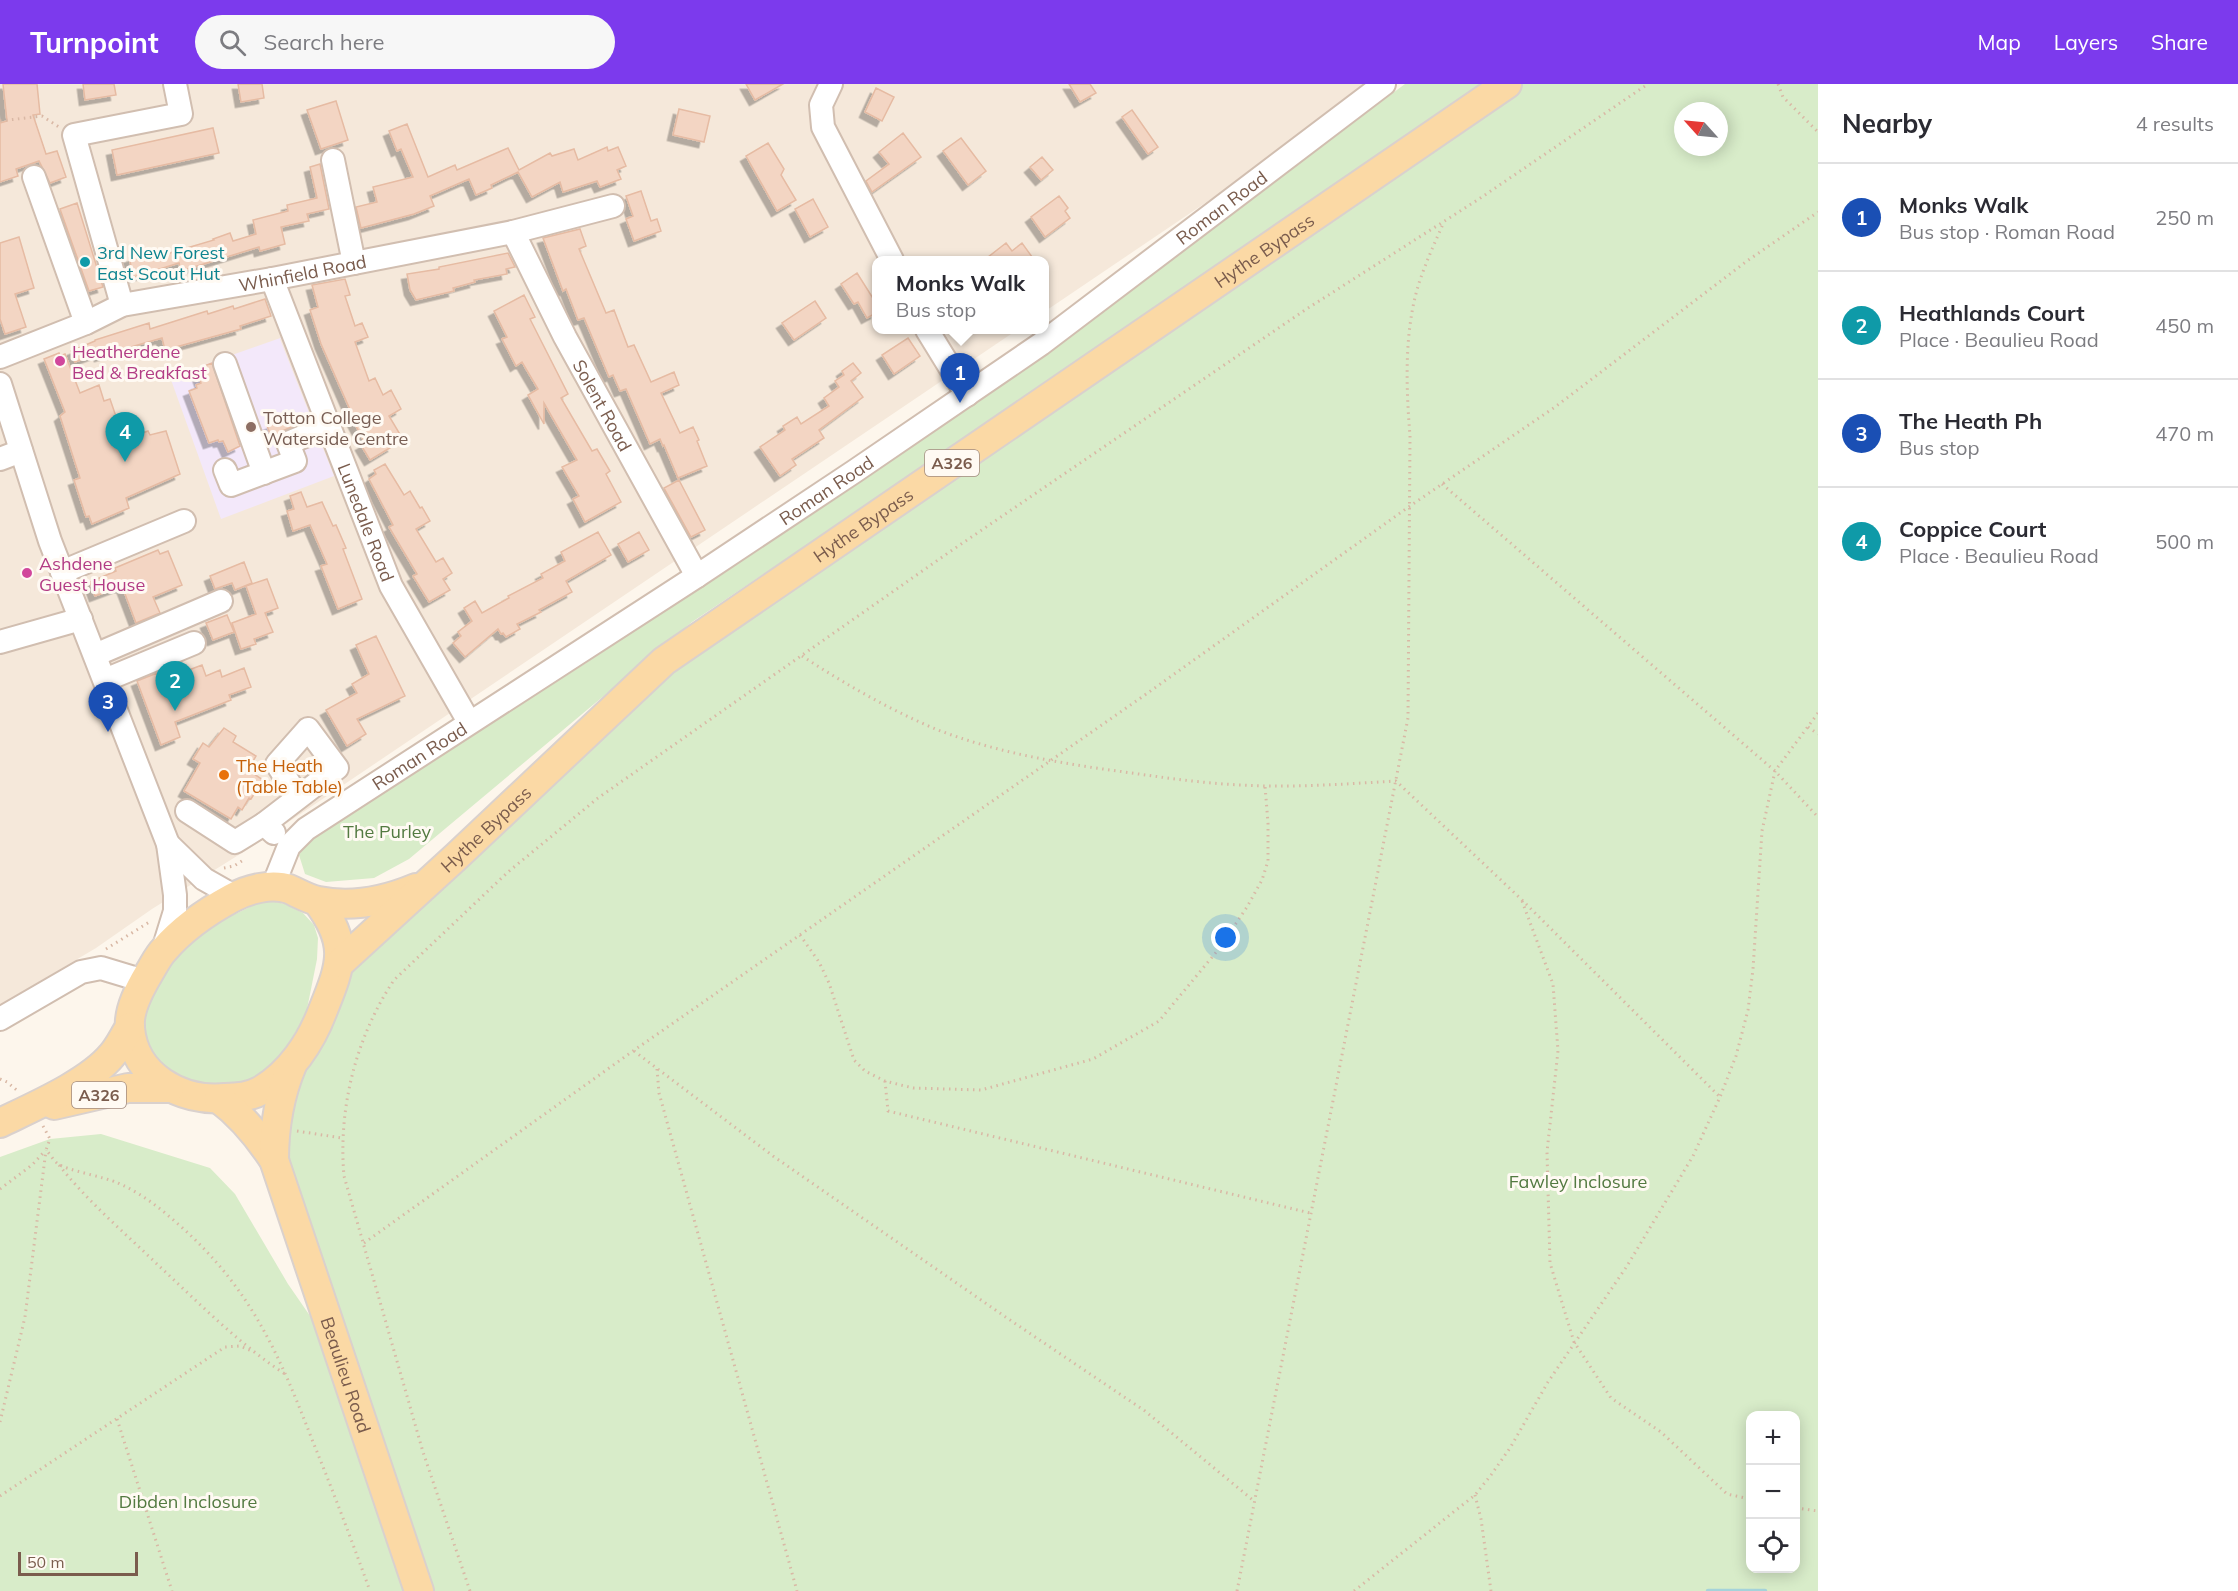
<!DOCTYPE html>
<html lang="en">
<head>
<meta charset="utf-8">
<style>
  body { margin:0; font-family:Mulish,sans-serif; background:#f7f7f7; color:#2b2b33 }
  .controls { position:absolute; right:18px; bottom:18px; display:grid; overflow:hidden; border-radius:12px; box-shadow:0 3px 15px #0003 }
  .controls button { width:54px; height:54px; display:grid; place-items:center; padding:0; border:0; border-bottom:2px solid #e1e1e2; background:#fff; color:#2b2b33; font:30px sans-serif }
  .compass { position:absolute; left:1674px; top:18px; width:54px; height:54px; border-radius:50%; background:#fff; box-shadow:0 3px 15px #0003; rotate:297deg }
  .scale { position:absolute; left:18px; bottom:15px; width:120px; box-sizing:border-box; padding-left:6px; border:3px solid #7a5c4d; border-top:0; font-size:16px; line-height:21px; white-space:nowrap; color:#7a5c4d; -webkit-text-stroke:4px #fffaf3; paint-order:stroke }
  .you { position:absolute; left:1226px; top:854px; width:21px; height:21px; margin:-15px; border:4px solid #fff; border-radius:50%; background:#1a73e8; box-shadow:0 0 0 9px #1a73e833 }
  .badge { display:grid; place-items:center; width:39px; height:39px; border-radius:50%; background:#7c3aed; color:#fff; font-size:20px; font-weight:700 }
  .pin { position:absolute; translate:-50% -50px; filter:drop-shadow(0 2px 3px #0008) }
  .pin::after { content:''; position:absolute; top:32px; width:21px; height:18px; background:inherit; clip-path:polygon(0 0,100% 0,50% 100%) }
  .popup { position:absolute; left:872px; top:172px; width:177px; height:78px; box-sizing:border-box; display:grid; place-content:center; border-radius:12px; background:#fff; filter:drop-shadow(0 2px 4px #0005); font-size:20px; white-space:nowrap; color:#7c7c81 }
  .popup b { font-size:22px; color:#2b2b33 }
  .popup::after { content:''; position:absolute; left:50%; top:100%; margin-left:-12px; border:12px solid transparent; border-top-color:#fff }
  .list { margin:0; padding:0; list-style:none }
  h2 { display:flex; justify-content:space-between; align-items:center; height:78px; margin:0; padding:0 24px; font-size:26px }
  h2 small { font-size:20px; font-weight:400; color:#7c7c81 }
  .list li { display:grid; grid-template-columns:39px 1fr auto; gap:18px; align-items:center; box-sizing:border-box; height:108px; padding:0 24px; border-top:2px solid #e1e1e2 }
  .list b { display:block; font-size:22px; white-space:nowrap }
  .list p { margin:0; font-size:20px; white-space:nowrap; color:#7c7c81 }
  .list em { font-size:20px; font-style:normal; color:#7c7c81 }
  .icon { flex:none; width:33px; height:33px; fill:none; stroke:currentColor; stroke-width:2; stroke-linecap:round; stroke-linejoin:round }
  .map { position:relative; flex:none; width:1818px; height:1507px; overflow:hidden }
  header { display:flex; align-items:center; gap:36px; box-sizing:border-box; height:84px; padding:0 30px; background:#7c3aed; color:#fff }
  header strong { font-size:28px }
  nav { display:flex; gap:33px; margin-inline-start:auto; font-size:21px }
  .search { width:420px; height:54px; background:#f7f7f7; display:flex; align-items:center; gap:15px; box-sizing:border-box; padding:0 21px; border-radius:33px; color:#7c7c81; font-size:22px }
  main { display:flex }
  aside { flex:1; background:#fff }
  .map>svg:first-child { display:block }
  .residential { fill:#f5e8da }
  .education { fill:#f3e8fa }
  .green { fill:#d8ecc9; fill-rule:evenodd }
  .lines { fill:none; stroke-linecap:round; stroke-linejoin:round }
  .stream { stroke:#a5d3da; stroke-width:4.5 }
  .building { fill:#f3d5c3; stroke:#e6bba3; stroke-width:1.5; filter:url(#shadow) }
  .minor-casing { stroke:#d1beb0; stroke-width:26 }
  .major-casing { stroke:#dad1cd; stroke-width:32 }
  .path { stroke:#d9b8a5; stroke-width:3; stroke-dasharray:1.5 4.5; stroke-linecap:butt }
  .minor { stroke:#fff; stroke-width:22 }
  .major { stroke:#fbd9a5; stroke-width:28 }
  .culture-dot { fill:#0f9aa8; stroke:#fffaf3; stroke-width:2 }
  .hotel-dot { fill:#d1479c; stroke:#fffaf3; stroke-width:2 }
  .education-dot { fill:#8d6e63; stroke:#fffaf3; stroke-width:2 }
  .food-dot { fill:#e8710a; stroke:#fffaf3; stroke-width:2 }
  .labels { text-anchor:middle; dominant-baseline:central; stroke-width:6; stroke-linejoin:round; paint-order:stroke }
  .shield { fill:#fffaf3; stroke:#a28b7f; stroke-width:1.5 }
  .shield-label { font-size:16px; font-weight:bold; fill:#7a5c4d }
  .street-label { font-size:18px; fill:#7a5c4d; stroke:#fffaf3 }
  .culture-label { font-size:18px; fill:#0d838f; stroke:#fffaf3; text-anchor:start }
  .hotel-label { font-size:18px; fill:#b23c85; stroke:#fffaf3; text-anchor:start }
  .education-label { font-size:18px; fill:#785e54; stroke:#fffaf3; text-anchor:start }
  .food-label { font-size:18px; fill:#c56008; stroke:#fffaf3; text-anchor:start }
  .park-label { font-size:18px; fill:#537a41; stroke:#fffaf3 }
</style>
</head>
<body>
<header>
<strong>Turnpoint</strong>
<div class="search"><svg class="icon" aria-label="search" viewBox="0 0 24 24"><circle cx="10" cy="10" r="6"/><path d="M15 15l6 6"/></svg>Search here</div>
<nav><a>Map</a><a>Layers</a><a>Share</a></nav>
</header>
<main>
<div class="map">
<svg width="1818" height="1507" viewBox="0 0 1818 1507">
  <defs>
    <filter id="shadow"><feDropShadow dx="-5.5" dy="5.5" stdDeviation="0" flood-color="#0004"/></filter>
  </defs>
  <rect width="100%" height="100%" fill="#fdf6ec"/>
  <path class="residential" d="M0 0H1381L1044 228V176H876V246H1017L253 762 152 825 96 864 0 921Z"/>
  <path class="education" d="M286 252 280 255 334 392 221 435 170 293Z"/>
  <path class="green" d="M1405 0H1485L1174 215 692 538 409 775 374 794 326 798 305 790 299 771 309 755 586 579 859 396 1236 126Z
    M1518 0H1818V1507H427L290 1110 283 1026 350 883 688 568ZM1683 27H1719V63H1683ZM1750 1332H1796V1484H1750Z
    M271 817 285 820 303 829 314 841 318 854 317 875 306 930 282 971 244 1004 182 998 154 979 141 941 148 910 171 875 198 848 258 819Z
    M101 1050 210 1084 235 1110 288 1200 317 1242 409 1507H0V1073L50 1055Z"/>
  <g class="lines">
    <path class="stream" d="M1708 1507H1765"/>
  </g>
  <path class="building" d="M3 0H37L40 30 33 31 46 70 57 67 66 93 50 99 39 77 16 85 18 92 0 98V39L7 37Z
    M83 0H114L116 11 85 16Z
    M238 0H262L264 14 241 18Z
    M746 0H783L755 16Z
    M1069 0H1090L1096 9 1080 18Z
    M876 4 894 13 882 37 865 28Z
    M336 17 348 56 321 65 307 26Z
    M679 25 710 32 704 58 673 51Z
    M1132 26 1158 63 1148 70 1122 33Z
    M407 40 428 93 455 81 457 86 508 64 519 86 550 69 552 72 574 65 578 76 607 63 608 67 618 63 626 82 617 86 621 95 600 103 597 97 563 108 560 98 532 113 518 88 491 101 492 104 476 111 469 95 430 112 434 122 414 130 361 144 356 123 377 118 373 103 413 93 401 65 397 67 389 47Z
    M213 44 219 69 117 91 112 66Z
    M903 49 921 73 872 108 866 97 889 80 879 68Z
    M961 54 986 87 968 101 943 67Z
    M768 59 784 85 781 91 796 116 777 127 746 72Z
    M1042 73 1053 86 1041 96 1030 83Z
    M320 80 329 125 307 130 309 137 281 143 285 160 260 167 259 163 181 187 179 179 134 193 129 174 161 164 163 171 214 156 213 155 230 149 233 157 256 150 253 136 288 127 287 121 317 114 310 83Z
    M641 107 651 137 657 135 661 147 634 157 626 135 633 132 626 112Z
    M1059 112 1068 124 1065 127 1070 134 1045 153 1031 133Z
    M813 115 828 143 810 153 795 125Z
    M77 119 103 203 89 207 60 125Z
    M580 145 586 162 579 165 606 229 614 226 628 263 634 261 651 298 674 288 679 301 661 309 680 349 693 343 699 356 697 357 707 382 678 394 664 361 663 362 660 355 650 360 626 305 620 307 613 291 609 293 584 234 578 236 566 205 563 207 543 154Z
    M19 153 34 204 15 210 26 243 5 250 0 235V159Z
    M1006 159 1012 167 1022 159 1035 177H983Z
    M508 169 515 183 506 185 507 190 474 196 475 198 453 204 454 207 416 216 410 206 407 190 439 185V183Z
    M857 189 876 219V229L867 234 858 218 854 220 841 200Z
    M345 195 350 211 345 212 355 242 362 239 368 253 355 258 369 297 375 294 383 311 391 306 401 325 389 332 401 352 390 359 393 362 370 376 361 361 365 359 349 329 351 328 321 260 310 226 318 223 312 201Z
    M524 211 535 233 530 235 568 310 561 314 592 367 597 365 610 387 606 390 621 418 585 438 573 415 579 412 562 383 577 376 544 319V340L528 311 538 305 522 278 516 282 502 255 507 253 494 227Z
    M265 215 271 232 240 242 241 245 165 266 162 254 100 272 99 269 75 278 71 267 95 257V256L149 239 150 245 207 227 208 230 233 222 234 225Z
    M815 217 826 234 794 256 782 239Z
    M908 254 920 272 894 290 882 271Z
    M59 269 60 272 65 270 80 309 99 301 104 317 110 315 124 356 148 347 150 351 166 347 180 390 126 414 129 424 92 440 89 432 86 433 74 396 80 394 60 332 65 328 44 275Z
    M212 279 240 362 228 368 223 357 219 358 218 356 209 359 189 307 197 304 196 301 201 299 196 285Z
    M853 279 861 289 851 297 863 313 819 346 824 354 792 375 796 381 780 392 760 363 785 346 783 342 797 333 801 340 829 322 824 314 839 303 835 297 844 291 842 287Z
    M292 332 296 341 282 347 273 357 267 342Z
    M385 380 404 411 410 407 420 424 422 423 430 437 416 445 436 478 443 474 452 489 443 495 450 506 429 518 413 492 417 490 389 443 393 441 369 395 376 390 374 386Z
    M679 396 705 446 691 453 664 404Z
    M301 408 307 423 322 418 333 442 336 441 346 464 343 465 362 515 338 525 321 482 327 480 310 441 293 447 287 427 294 425 290 412Z
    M598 448 611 471 566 497 572 508 539 526 541 528 517 540 520 545 506 553 503 549 501 550 498 545 465 573 453 559 461 552 458 548 472 537 464 524 475 517 482 529 509 514 508 512 543 494 541 490 565 477 561 468Z
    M639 448 649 466 628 478 618 460Z
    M158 466 160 470 168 467 182 501 153 513 160 529 136 539 122 502 95 512 90 498 116 487 115 484Z
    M244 478 252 499 235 506 232 499 215 505 210 492Z
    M267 495 278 524 265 529 273 548 254 555 256 560 241 565 232 539 256 530 246 502Z
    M227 531 234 548 213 556 206 539Z
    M376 552 405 612 357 635 366 650 347 662 326 626 357 609 352 600 369 590 356 561Z
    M202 581 206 592 220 586 222 593 244 584 251 603 229 611 231 616 175 638 180 653 161 661 137 597 157 589 160 597Z
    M224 644 236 652 233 658 256 672 248 686 263 696 251 715 249 714 242 726 238 723 231 735 184 707 200 679 193 675 203 659 209 663Z"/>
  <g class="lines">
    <defs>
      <g id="minor">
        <path d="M831 0 821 21 823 43 892 176"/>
        <path d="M333 76 354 179"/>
        <path d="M34 93 86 239"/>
        <path id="s1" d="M513 148 565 253 697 492"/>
        <path id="s2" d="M272 195 391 502 469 638"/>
        <path d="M122 221 74 51 181 30 175 0"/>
        <path d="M927 246 967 311"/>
        <path id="s3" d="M0 273 86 239 122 221 272 195 513 148 613 122"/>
        <path d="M225 280 264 389"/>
        <path d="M0 300 50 457 168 760 175 811V827L163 866"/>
        <path d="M0 375 21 367"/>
        <path d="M225 386 231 401 295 377 288 359 329 342"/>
        <path d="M62 488 184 437"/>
        <path d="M0 558 81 535"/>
        <path d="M95 571 221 517"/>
        <path d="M105 596 194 559"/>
        <path d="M187 727 235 758 264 740 274 749"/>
        <path d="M264 740 337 684 308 645 277 680 296 710"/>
        <path d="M168 760 204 795 234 812"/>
        <path id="s4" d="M273 802 289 762 306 745 697 492 855 387 1041 260 1384 0"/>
        <path d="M0 935 81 888 101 884 144 897"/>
      </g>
      <g id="major">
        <path d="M317 817C349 860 342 879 323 926 311 958 290 990 260 1007 249 1013 236 1014 225 1014 181 1018 134 992 130 944 128 926 140 904 149 889 154 881 158 872 164 866 182 845 208 827 232 814 248 805 272 799 289 805 298 809 308 815 318 817 352 824 385 817 416 804"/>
        <path id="s5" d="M340 879 457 772 664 577 1507 0"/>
        <path id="s6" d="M219 1015C242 1032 258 1052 274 1076L419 1507"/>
        <path d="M54 1021 128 1004H169"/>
        <path d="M0 1039C33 1023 89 999 112 971 119 963 124 952 130 943"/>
        <path d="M274 1076C274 1042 279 1012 292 981"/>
      </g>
    </defs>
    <use href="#minor" class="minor-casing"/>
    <use href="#major" class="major-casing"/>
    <path class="path" d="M1778 0 1783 13 1818 48
      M0 37 42 32 59 43
      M1442 400 1775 687 1818 733
      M802 572C845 600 890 626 938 646 993 667 1052 678 1110 686 1154 692 1197 699 1241 701 1293 704 1344 700 1396 697L1521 815 1720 1013
      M1808 643 1818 650
      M224 784 234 782 245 775
      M1522 817 1553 900 1558 967 1547 1068 1550 1179 1574 1258 1611 1314 1661 1348 1727 1410 1750 1415
      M800 851 819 878 829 899 854 976 865 987 885 997 913 1004 981 1006 1093 975 1159 937 1218 866 1247 823 1262 796 1268 777V739L1265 702
      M106 865 151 837
      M634 967 773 1072 1007 1234 1145 1327 1254 1417
      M657 985 659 1009 797 1507
      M0 995 7 998 19 1008
      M885 997 888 1027 1310 1129
      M43 1042 50 1055 46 1066C50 1070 53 1076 58 1080 66 1086 105 1093 118 1099 141 1109 160 1124 178 1140 251 1204 279 1270 313 1358 333 1407 352 1457 370 1507
      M297 1047 342 1054
      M59 1081C88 1118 125 1149 159 1182 199 1219 239 1260 285 1290
      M0 1105 32 1081 45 1067
      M364 1159 633 967 1142 613 1410 422 1555 323 1747 177 1818 128
      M117 1335 172 1507
      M0 1338 25 1233 46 1066
      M1475 1411 1481 1435 1491 1507
      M0 1412 225 1263 240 1262 252 1267
      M1796 1424 1818 1427
      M470 1507 423 1368 344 1092C338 1024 356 953 394 896L508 788 598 714 948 469 1305 226 1479 115 1648 0
      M1237 1507 1408 634 1410 352C1406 302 1404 247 1419 199 1426 178 1435 158 1444 138
      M1354 1507 1475 1411 1491 1391 1510 1364 1548 1298 1627 1182 1693 1072 1720 1013 1736 972 1748 926 1753 885 1762 747 1775 687 1818 629"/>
    <use href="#minor" class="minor"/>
    <use href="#major" class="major"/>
  </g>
  <circle class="culture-dot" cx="85" cy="178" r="6"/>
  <g class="hotel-dot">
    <circle cx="60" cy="277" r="6"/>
    <circle cx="27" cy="489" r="6"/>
  </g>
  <circle class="education-dot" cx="251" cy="343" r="6"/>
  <circle class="food-dot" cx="224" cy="691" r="6"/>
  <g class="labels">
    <g class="shield">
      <rect x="925" y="366" width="54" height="26" rx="4.5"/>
      <rect x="72" y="998" width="54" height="26" rx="4.5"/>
    </g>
    <g class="shield-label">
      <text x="952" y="379">A326</text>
      <text x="99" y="1011">A326</text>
    </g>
    <g class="street-label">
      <text stroke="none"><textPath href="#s4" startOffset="1174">Roman Road</textPath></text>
      <text stroke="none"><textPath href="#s5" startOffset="1170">Hythe Bypass</textPath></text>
      <text stroke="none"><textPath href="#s3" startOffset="316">Whinfield Road</textPath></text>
      <text stroke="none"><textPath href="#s1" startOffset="195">Solent Road</textPath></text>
      <text stroke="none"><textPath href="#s4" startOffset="688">Roman Road</textPath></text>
      <text stroke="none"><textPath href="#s2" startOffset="261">Lunedale Road</textPath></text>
      <text stroke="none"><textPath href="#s5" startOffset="684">Hythe Bypass</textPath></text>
      <text stroke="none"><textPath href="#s4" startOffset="202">Roman Road</textPath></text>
      <text stroke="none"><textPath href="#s5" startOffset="198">Hythe Bypass</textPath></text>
      <text stroke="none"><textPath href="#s6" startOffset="309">Beaulieu Road</textPath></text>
    </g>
    <g class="culture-label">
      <text x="97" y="168">3rd New Forest<tspan x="97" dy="21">East Scout Hut</tspan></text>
    </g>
    <g class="hotel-label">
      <text x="72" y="267">Heatherdene<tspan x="72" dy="21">Bed &amp; Breakfast</tspan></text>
      <text x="39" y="479">Ashdene<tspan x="39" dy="21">Guest House</tspan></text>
    </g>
    <g class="education-label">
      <text x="263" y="333">Totton College<tspan x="263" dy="21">Waterside Centre</tspan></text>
    </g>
    <g class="food-label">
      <text x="236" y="681">The Heath<tspan x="236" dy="21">(Table Table)</tspan></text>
    </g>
    <g class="park-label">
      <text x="387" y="747">The Purley</text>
      <text x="1578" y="1097">Fawley Inclosure</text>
      <text x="188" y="1417">Dibden Inclosure</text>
    </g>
  </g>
</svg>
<div class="controls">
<button>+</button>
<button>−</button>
<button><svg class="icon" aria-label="locate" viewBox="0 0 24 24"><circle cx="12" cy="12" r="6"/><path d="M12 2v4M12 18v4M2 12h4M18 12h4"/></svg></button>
</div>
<svg class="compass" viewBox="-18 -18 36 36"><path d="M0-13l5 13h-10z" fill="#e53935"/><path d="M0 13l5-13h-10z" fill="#7c7c81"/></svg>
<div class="scale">50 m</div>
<div class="you"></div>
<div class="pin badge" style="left:960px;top:319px;background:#1a4fb4">1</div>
<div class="popup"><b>Monks Walk</b>Bus stop</div>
<div class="pin badge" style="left:175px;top:627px;background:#0f9aa8">2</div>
<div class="pin badge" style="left:108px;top:648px;background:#1a4fb4">3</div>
<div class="pin badge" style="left:125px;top:378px;background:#0f9aa8">4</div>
</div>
<aside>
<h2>Nearby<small>4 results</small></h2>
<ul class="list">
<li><span class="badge" style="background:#1a4fb4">1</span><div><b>Monks Walk</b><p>Bus stop · Roman Road</p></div><em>250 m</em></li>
<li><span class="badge" style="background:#0f9aa8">2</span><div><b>Heathlands Court</b><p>Place · Beaulieu Road</p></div><em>450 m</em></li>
<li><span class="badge" style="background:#1a4fb4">3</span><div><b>The Heath Ph</b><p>Bus stop</p></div><em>470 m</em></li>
<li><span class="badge" style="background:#0f9aa8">4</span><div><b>Coppice Court</b><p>Place · Beaulieu Road</p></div><em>500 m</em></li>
</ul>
</aside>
</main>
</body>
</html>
